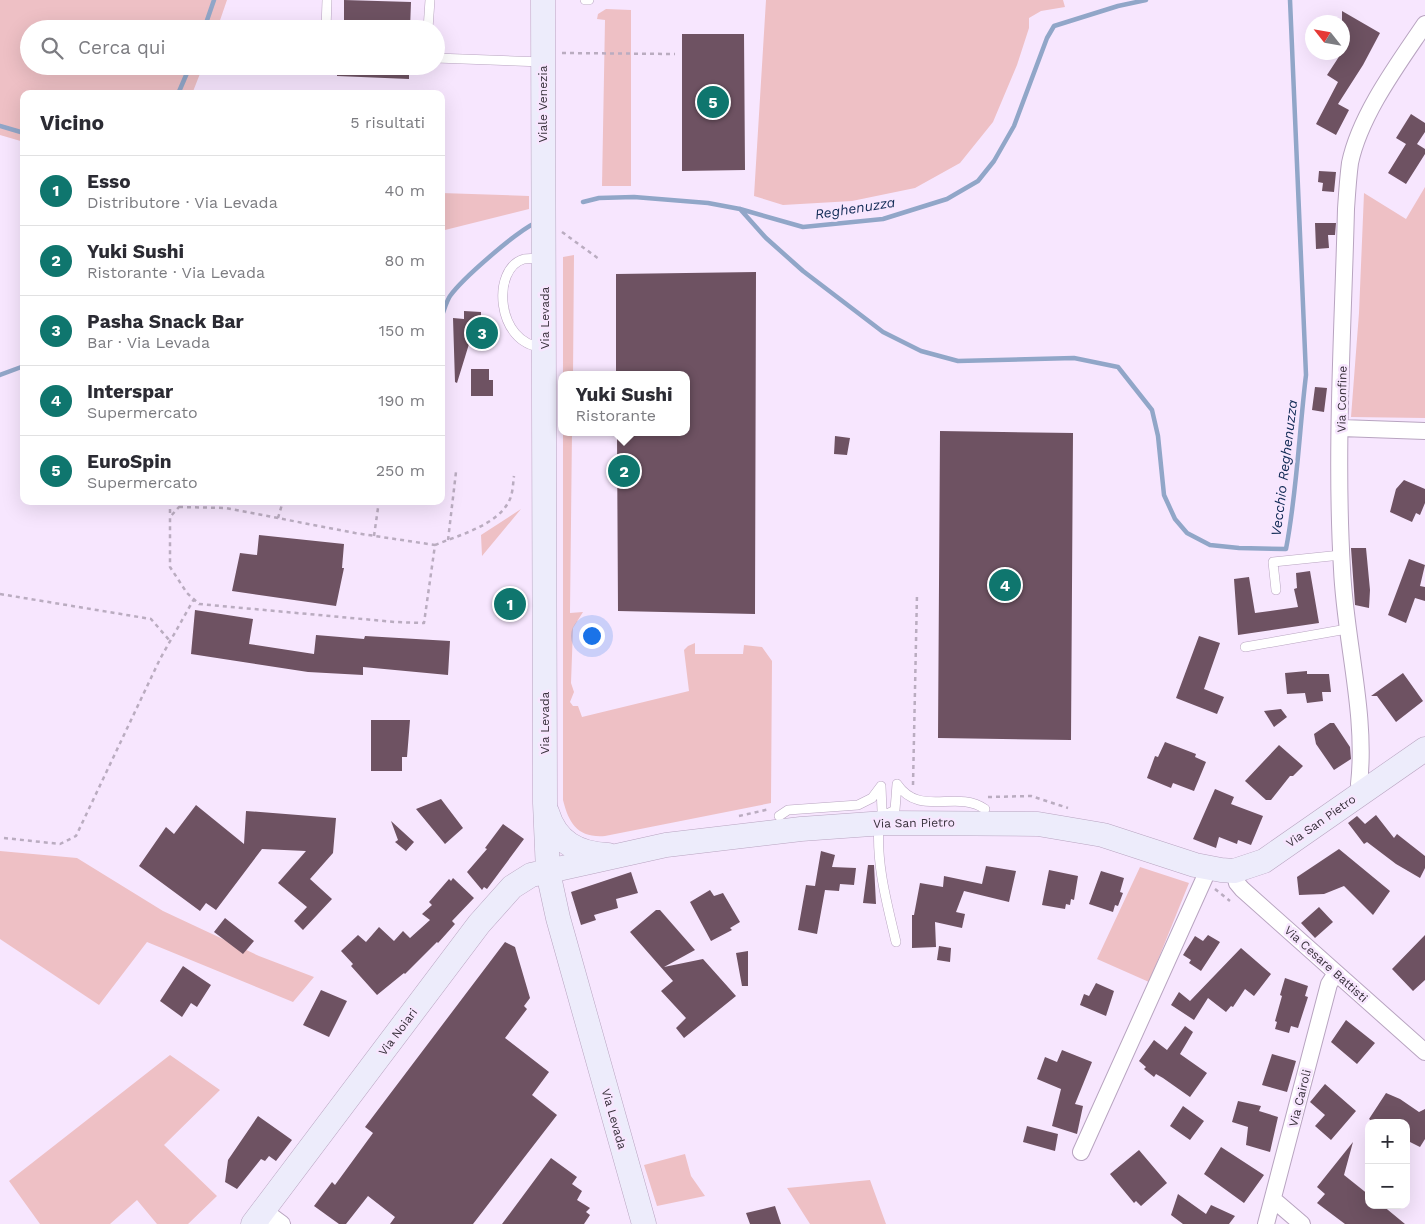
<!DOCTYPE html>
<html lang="it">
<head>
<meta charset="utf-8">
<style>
  body { margin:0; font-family:"Work Sans",sans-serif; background:#f7f7f7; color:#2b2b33 }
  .controls { position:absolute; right:15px; bottom:15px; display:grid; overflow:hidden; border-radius:10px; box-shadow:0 5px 20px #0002 }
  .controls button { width:45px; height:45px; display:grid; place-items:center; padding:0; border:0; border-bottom:1px solid #e1e1e2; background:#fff; color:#2b2b33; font:25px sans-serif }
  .compass { position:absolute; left:1305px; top:15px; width:45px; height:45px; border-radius:50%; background:#fff; box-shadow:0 5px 20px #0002; rotate:301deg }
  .you { position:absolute; left:591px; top:635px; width:18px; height:18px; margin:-12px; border:4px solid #fff; border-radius:50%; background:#1a73e8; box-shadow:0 0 0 8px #1a73e833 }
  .badge { display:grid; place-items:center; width:32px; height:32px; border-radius:50%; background:#0f766e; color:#fff; font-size:16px; font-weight:700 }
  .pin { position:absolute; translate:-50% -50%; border:2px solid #fff; box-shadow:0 1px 5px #0006 }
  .popup { position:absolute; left:558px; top:371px; width:132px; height:65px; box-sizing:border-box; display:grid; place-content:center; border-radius:10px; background:#fff; filter:drop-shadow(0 1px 4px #0005); font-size:16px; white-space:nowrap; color:#7c7c81 }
  .popup b { font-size:19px; color:#2b2b33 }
  .popup::after { content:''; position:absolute; left:50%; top:100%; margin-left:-10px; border:10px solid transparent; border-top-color:#fff }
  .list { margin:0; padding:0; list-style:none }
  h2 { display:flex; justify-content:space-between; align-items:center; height:65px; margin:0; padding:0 20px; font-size:21px }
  h2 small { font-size:16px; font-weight:400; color:#7c7c81 }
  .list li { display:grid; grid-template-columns:32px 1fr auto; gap:15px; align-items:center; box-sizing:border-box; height:70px; padding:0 20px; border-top:1px solid #e1e1e2 }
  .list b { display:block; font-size:19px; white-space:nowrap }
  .list p { margin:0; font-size:16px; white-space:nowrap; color:#7c7c81 }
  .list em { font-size:16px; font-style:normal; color:#7c7c81 }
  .icon { flex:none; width:28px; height:28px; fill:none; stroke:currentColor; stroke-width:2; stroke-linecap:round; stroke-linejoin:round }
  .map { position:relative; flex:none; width:1425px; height:1224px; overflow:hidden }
  .search { position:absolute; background:#fff; box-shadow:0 5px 20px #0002; left:20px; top:20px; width:425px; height:55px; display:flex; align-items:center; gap:12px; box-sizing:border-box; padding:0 18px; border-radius:28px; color:#7c7c81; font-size:19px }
  .panel { position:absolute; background:#fff; box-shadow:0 5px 20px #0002; left:20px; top:90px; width:425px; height:415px; border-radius:10px }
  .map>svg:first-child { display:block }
  .green { fill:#eec0c5 }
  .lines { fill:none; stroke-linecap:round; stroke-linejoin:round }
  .stream { stroke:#91a6c8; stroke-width:4.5 }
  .building { fill:#6e5262 }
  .lane-casing { stroke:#b8a4c0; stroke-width:10 }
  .street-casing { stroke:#b8a4c0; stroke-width:18 }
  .secondary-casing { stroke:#b8a4c0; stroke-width:25 }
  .path { stroke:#baacc0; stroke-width:2.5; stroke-dasharray:4 4; stroke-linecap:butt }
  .lane { stroke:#fff; stroke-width:9 }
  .street { stroke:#fff; stroke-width:16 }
  .secondary { stroke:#edecfb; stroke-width:24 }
  .labels { text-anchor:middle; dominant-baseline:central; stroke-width:5; stroke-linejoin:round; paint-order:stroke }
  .street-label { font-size:12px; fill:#38303b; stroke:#f7e6fe }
  .water-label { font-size:14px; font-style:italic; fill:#112b56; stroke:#f7e6fe }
</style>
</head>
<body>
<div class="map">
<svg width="1425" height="1224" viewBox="0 0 1425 1224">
  <rect width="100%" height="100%" fill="#f7e6fe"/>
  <path class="green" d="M0 0H227L217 29H29V66H203L192 94H24V142L0 135Z
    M766 0H1063L1065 7 1041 11 1029 18V28L1017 65 993 122 960 163 915 188 852 201 783 205 754 196Z
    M606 9 631 10V186H602L605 20 597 19 598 14Z
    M1425 187V418L1351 417 1359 313 1364 193 1406 219Z
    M441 193 529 196V209L441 231Z
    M574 255 573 375H563V257Z
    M563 432H572L570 613 583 612 573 628 571 683 574 692 570 702 573 706H578L582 717 689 691 684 650 688 646 695 643V654H743L744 645 762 647 772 661 771 803 605 836C578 838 569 824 563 800Z
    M521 509 482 556 481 535Z
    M0 851 77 858 163 911 259 956 314 977 293 1002 147 942 99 1005 0 939Z
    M1140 867 1189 883 1149 982 1097 959Z
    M170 1055 220 1090 164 1145 217 1196 188 1224H157L137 1200 110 1224H40L9 1181Z
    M685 1154 691 1176 705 1196 657 1206 644 1165Z
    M870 1180 886 1224H810L787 1188Z"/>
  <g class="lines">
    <path class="stream" d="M204 29 214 0
      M178 94 190 66
      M0 126 24 133
      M583 202 599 198 634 197 708 203 740 209 803 227 883 219 947 199 978 181 994 161 1014 126 1047 38 1054 26 1118 6 1146 0
      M740 209 766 238 803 271 883 332 921 351 958 361 1074 358 1118 367 1152 410 1158 436 1164 495 1175 519 1187 533 1210 545 1239 548 1286 549C1297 492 1299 433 1306 375L1290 0
      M441 318C444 311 446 302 450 296 463 278 515 233 535 223
      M0 375 24 366"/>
  </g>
  <path class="building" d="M344 0 411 2 410 29H344Z
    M1342 11 1380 33 1363 65 1338 104 1349 110 1336 135 1316 124 1338 82 1327 75 1342 52Z
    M682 34H744L745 170 682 171Z
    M337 66H409V79L337 76Z
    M1411 114 1425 123V132L1417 144 1425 149V154L1406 184 1388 173 1406 144 1396 138Z
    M1319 171 1336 172 1334 192 1322 191 1323 183 1318 182Z
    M1315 223H1336L1335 235H1328L1329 248 1316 249Z
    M756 272 755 614 618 611 617 432H686V375H616V274Z
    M464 311 481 312V330H486V345L469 344 457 383 455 382 453 318 464 319Z
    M471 369H489V380H493V396H471Z
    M1315 387 1327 388 1324 412 1312 410Z
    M940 431 1073 433 1071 740 938 738Z
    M835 436 850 438 847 455 834 454Z
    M1404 480 1425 489V503L1420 515 1416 513 1412 522 1390 512 1396 489Z
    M259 535 344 544 342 568H344L336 606 232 591 240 553 257 555Z
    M1351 548H1366L1370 590 1369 608 1355 605Z
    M1409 559 1425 565 1420 586 1425 587V601L1415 598 1406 623 1388 615Z
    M1310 571 1319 623 1238 635 1234 579 1249 577 1255 613 1298 607 1294 589 1297 588 1296 573Z
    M502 595H517V611H502Z
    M195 610 253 619 249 644 314 654 316 635 364 639 365 636 450 641 448 675 363 667V675L308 672 191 654Z
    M1199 636 1220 643 1204 689 1224 697 1217 714 1176 698Z
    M1307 671V674H1329L1331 692H1322L1323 701 1307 703 1305 693 1287 694 1285 673Z
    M1403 673 1423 701 1396 722 1377 696H1371Z
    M1281 709 1287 717 1274 727 1264 711Z
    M371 720H410L407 757H402V771H371Z
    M1330 723H1334L1350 747 1351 759 1334 770 1316 744 1314 734Z
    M1165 742 1196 754 1195 757 1206 762 1194 791 1173 783 1171 788 1147 778 1155 756 1158 757Z
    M1279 745 1303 766 1293 776H1290L1271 800H1266L1245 781Z
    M1215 789 1234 797 1231 804 1263 816 1251 845 1238 840 1237 844 1219 837 1216 848 1193 839Z
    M441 799 463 828 445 844 416 809Z
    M196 805 244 844 246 811 336 818 333 853 310 879 332 899 303 930 294 921 307 907 278 883 306 851 262 849 216 910 206 903 200 911 139 866 166 827 174 834Z
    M1376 815 1394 838 1397 834 1425 856V868L1420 878 1396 864 1367 842 1364 844 1348 823 1357 816 1365 824Z
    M391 821 414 842 406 851 395 842 398 840Z
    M503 824 524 839 487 889 484 887 482 890 467 872 487 849 485 848Z
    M1339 849 1390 891 1373 915 1344 886 1324 894 1299 895 1297 877Z
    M821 851 835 855 832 867 856 868 854 885 840 884 839 891 825 890 817 934 798 930 806 885 815 886Z
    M868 865H874L876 904 863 903Z
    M986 866 1016 871 1009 902 964 891 956 912 965 914 962 928 935 922 936 947 912 948V915H914L920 883 943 887 944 876 982 884Z
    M1049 870 1078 876 1074 900 1071 899 1070 905 1066 904 1065 909 1042 905Z
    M1101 871 1124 878 1120 892 1123 893 1118 906 1115 905 1113 912 1089 904Z
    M631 872 638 893 616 899 618 908 594 915 596 920 581 925 571 892Z
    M453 878 474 898 452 921 455 924 438 943 437 942 405 974 404 973 377 995 351 966 353 964 341 951 358 935 366 942 379 927 394 941 403 931 410 938 430 920 422 914 432 905 429 902 449 879 451 881Z
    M710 890 714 896 723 893 740 922 730 928 732 930 711 941 690 902Z
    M1319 907 1333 922 1315 938 1301 923Z
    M656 910H660L695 950 664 967 703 959 736 996 684 1038 676 1028 686 1018 661 991 673 981 630 932Z
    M225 918 254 941 243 954 214 932Z
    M1208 935 1220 942 1201 971 1189 963 1191 960 1183 955 1195 936 1203 941Z
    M1425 935V980L1413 991 1392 969Z
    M505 942 515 947 530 998 524 1006 527 1009 505 1038 549 1072 532 1095 557 1115 473 1224H390L395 1217 368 1196 346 1224H339L314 1206 332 1182 335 1185 373 1133 365 1127Z
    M939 946 951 948 950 962 937 960Z
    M1241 948 1271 974 1254 996 1245 989 1233 1007 1231 1006 1226 1012 1208 998 1194 1020 1171 1005 1179 992 1190 1001Z
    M748 951V986H742L736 953Z
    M183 966 211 985 197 1007 191 1003 182 1017 160 1001Z
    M1285 978 1308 986 1305 996 1308 997 1298 1028 1291 1026 1289 1033 1275 1029 1277 1022 1275 1021 1282 996 1280 995Z
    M1096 983 1114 991 1106 1016 1080 1005 1084 994 1089 996Z
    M321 990 347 1001 329 1037 303 1025Z
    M1346 1020 1375 1043 1357 1064 1331 1042Z
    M1185 1026 1193 1032 1180 1054 1207 1073 1190 1097 1163 1078 1156 1074 1154 1077 1144 1069 1146 1067 1139 1061 1154 1040 1167 1050Z
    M1062 1050 1092 1062 1075 1104 1083 1106 1077 1134 1052 1126 1061 1089 1037 1079 1045 1057 1057 1062Z
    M1272 1054 1296 1061 1287 1092 1262 1085Z
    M1325 1084 1356 1111 1331 1140 1315 1126 1325 1115 1310 1102Z
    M1386 1093 1400 1099 1419 1112 1425 1109V1139L1420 1147 1406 1140V1123H1375L1369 1119Z
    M1238 1101 1261 1106 1259 1111 1278 1117 1270 1152 1246 1145 1248 1127 1232 1122Z
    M1183 1106 1204 1121 1190 1140 1170 1126Z
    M258 1116 292 1140 276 1161 269 1156 265 1161 261 1159 237 1189 225 1182 228 1160Z
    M1027 1126 1058 1134 1055 1151 1023 1142Z
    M1353 1142 1344 1175 1369 1195V1205H1382L1405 1224H1345L1317 1203 1325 1194 1317 1187Z
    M1221 1147 1264 1175 1244 1203 1204 1174Z
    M1139 1150 1167 1183 1141 1206 1136 1201 1134 1203 1110 1174Z
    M551 1158 577 1177 572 1184 582 1191 577 1200 590 1208 586 1212 590 1215 584 1224H502Z
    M1178 1194 1206 1214 1211 1205 1235 1216 1229 1224H1183L1171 1215Z
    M775 1206 781 1224H750L746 1213Z"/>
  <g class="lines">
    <defs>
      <path id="lane" d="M585 0H589
        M326 29 327 0
        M428 29 430 0
        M436 58 543 62
        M542 347C496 344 491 268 524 259 530 258 538 259 544 259
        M1276 590 1273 562 1341 555
        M1245 647 1347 629
        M897 784C920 818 956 789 985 809
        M881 786 882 811 890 816
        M779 816 788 810 858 805 872 798 881 786
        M883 816 895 810 897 784
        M879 824C876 865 887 903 896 942"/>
      <path id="street" d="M1341 428 1425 431
        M1364 791 1359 784C1367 714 1345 640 1342 569 1335 450 1343 329 1346 209 1347 194 1348 178 1350 163 1360 115 1398 64 1425 24
        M1234 871 1237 883 1242 889 1425 1052
        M1081 1152 1209 868
        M1274 1200 1302 1224
        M263 1210 282 1224
        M1266 1224 1329 984 1336 973"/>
      <path id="secondary" d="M543 0 545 803 548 872 558 918 644 1224
        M547 812C556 842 578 854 608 855
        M253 1224 479 924 512 887 531 875 666 845 801 829 885 823 1038 824 1103 835 1195 865 1221 870 1234 871 1264 861 1425 749"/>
    </defs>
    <use href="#lane" class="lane-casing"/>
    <use href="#street" class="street-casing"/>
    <use href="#secondary" class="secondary-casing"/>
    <path class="path" d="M562 53 675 54
      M562 232 599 259
      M170 501V516
      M179 507 226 508 355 533 435 545 424 623 395 622 199 604 187 593 170 567V517Z
      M278 518 283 501
      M374 536 379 501
      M448 540 456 472
      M435 545C459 535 499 525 510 499 513 492 513 483 514 476
      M0 594 151 619 170 641
      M913 785 917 594
      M988 797 1031 796 1068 808
      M739 816 770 809
      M4 838 60 844 76 836 160 659 194 599
      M1215 889 1230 901"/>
    <use href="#lane" class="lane"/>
    <use href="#street" class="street"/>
    <use href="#secondary" class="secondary"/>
  </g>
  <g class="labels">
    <g class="street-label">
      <text transform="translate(543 104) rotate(-90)">Viale Venezia</text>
      <text transform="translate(545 318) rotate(-90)">Via Levada</text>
      <text transform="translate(1342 399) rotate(-89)">Via Confine</text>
      <text transform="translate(545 723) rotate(-90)">Via Levada</text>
      <text transform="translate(1321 821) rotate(-35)">Via San Pietro</text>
      <text transform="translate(914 823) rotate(-1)">Via San Pietro</text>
      <text transform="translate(1326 964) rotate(42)">Via Cesare Battisti</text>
      <text transform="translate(398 1032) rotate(-53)">Via Noiari</text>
      <text transform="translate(1300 1098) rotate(-76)">Via Cairoli</text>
      <text transform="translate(614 1119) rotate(74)">Via Levada</text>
    </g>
    <g class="water-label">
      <text transform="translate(855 208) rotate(-9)">Reghenuzza</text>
      <text transform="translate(1284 468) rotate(-83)">Vecchio Reghenuzza</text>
    </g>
  </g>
</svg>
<div class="controls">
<button>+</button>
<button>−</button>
</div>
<svg class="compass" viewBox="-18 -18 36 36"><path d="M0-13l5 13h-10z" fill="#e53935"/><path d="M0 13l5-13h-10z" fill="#7c7c81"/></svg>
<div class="you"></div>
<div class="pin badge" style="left:510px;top:604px">1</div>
<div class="pin badge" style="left:624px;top:471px">2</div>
<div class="popup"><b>Yuki Sushi</b>Ristorante</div>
<div class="pin badge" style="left:482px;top:333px">3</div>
<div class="pin badge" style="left:1005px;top:585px">4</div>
<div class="pin badge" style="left:713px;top:102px">5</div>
<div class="search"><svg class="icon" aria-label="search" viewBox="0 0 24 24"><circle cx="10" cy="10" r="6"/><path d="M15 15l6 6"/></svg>Cerca qui</div>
<section class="panel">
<h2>Vicino<small>5 risultati</small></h2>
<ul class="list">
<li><span class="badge">1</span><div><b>Esso</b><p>Distributore · Via Levada</p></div><em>40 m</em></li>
<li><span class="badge">2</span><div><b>Yuki Sushi</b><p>Ristorante · Via Levada</p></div><em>80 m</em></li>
<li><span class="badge">3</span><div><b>Pasha Snack Bar</b><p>Bar · Via Levada</p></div><em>150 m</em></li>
<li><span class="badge">4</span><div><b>Interspar</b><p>Supermercato</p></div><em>190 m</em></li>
<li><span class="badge">5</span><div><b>EuroSpin</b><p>Supermercato</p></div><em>250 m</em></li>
</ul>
</section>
</div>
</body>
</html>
